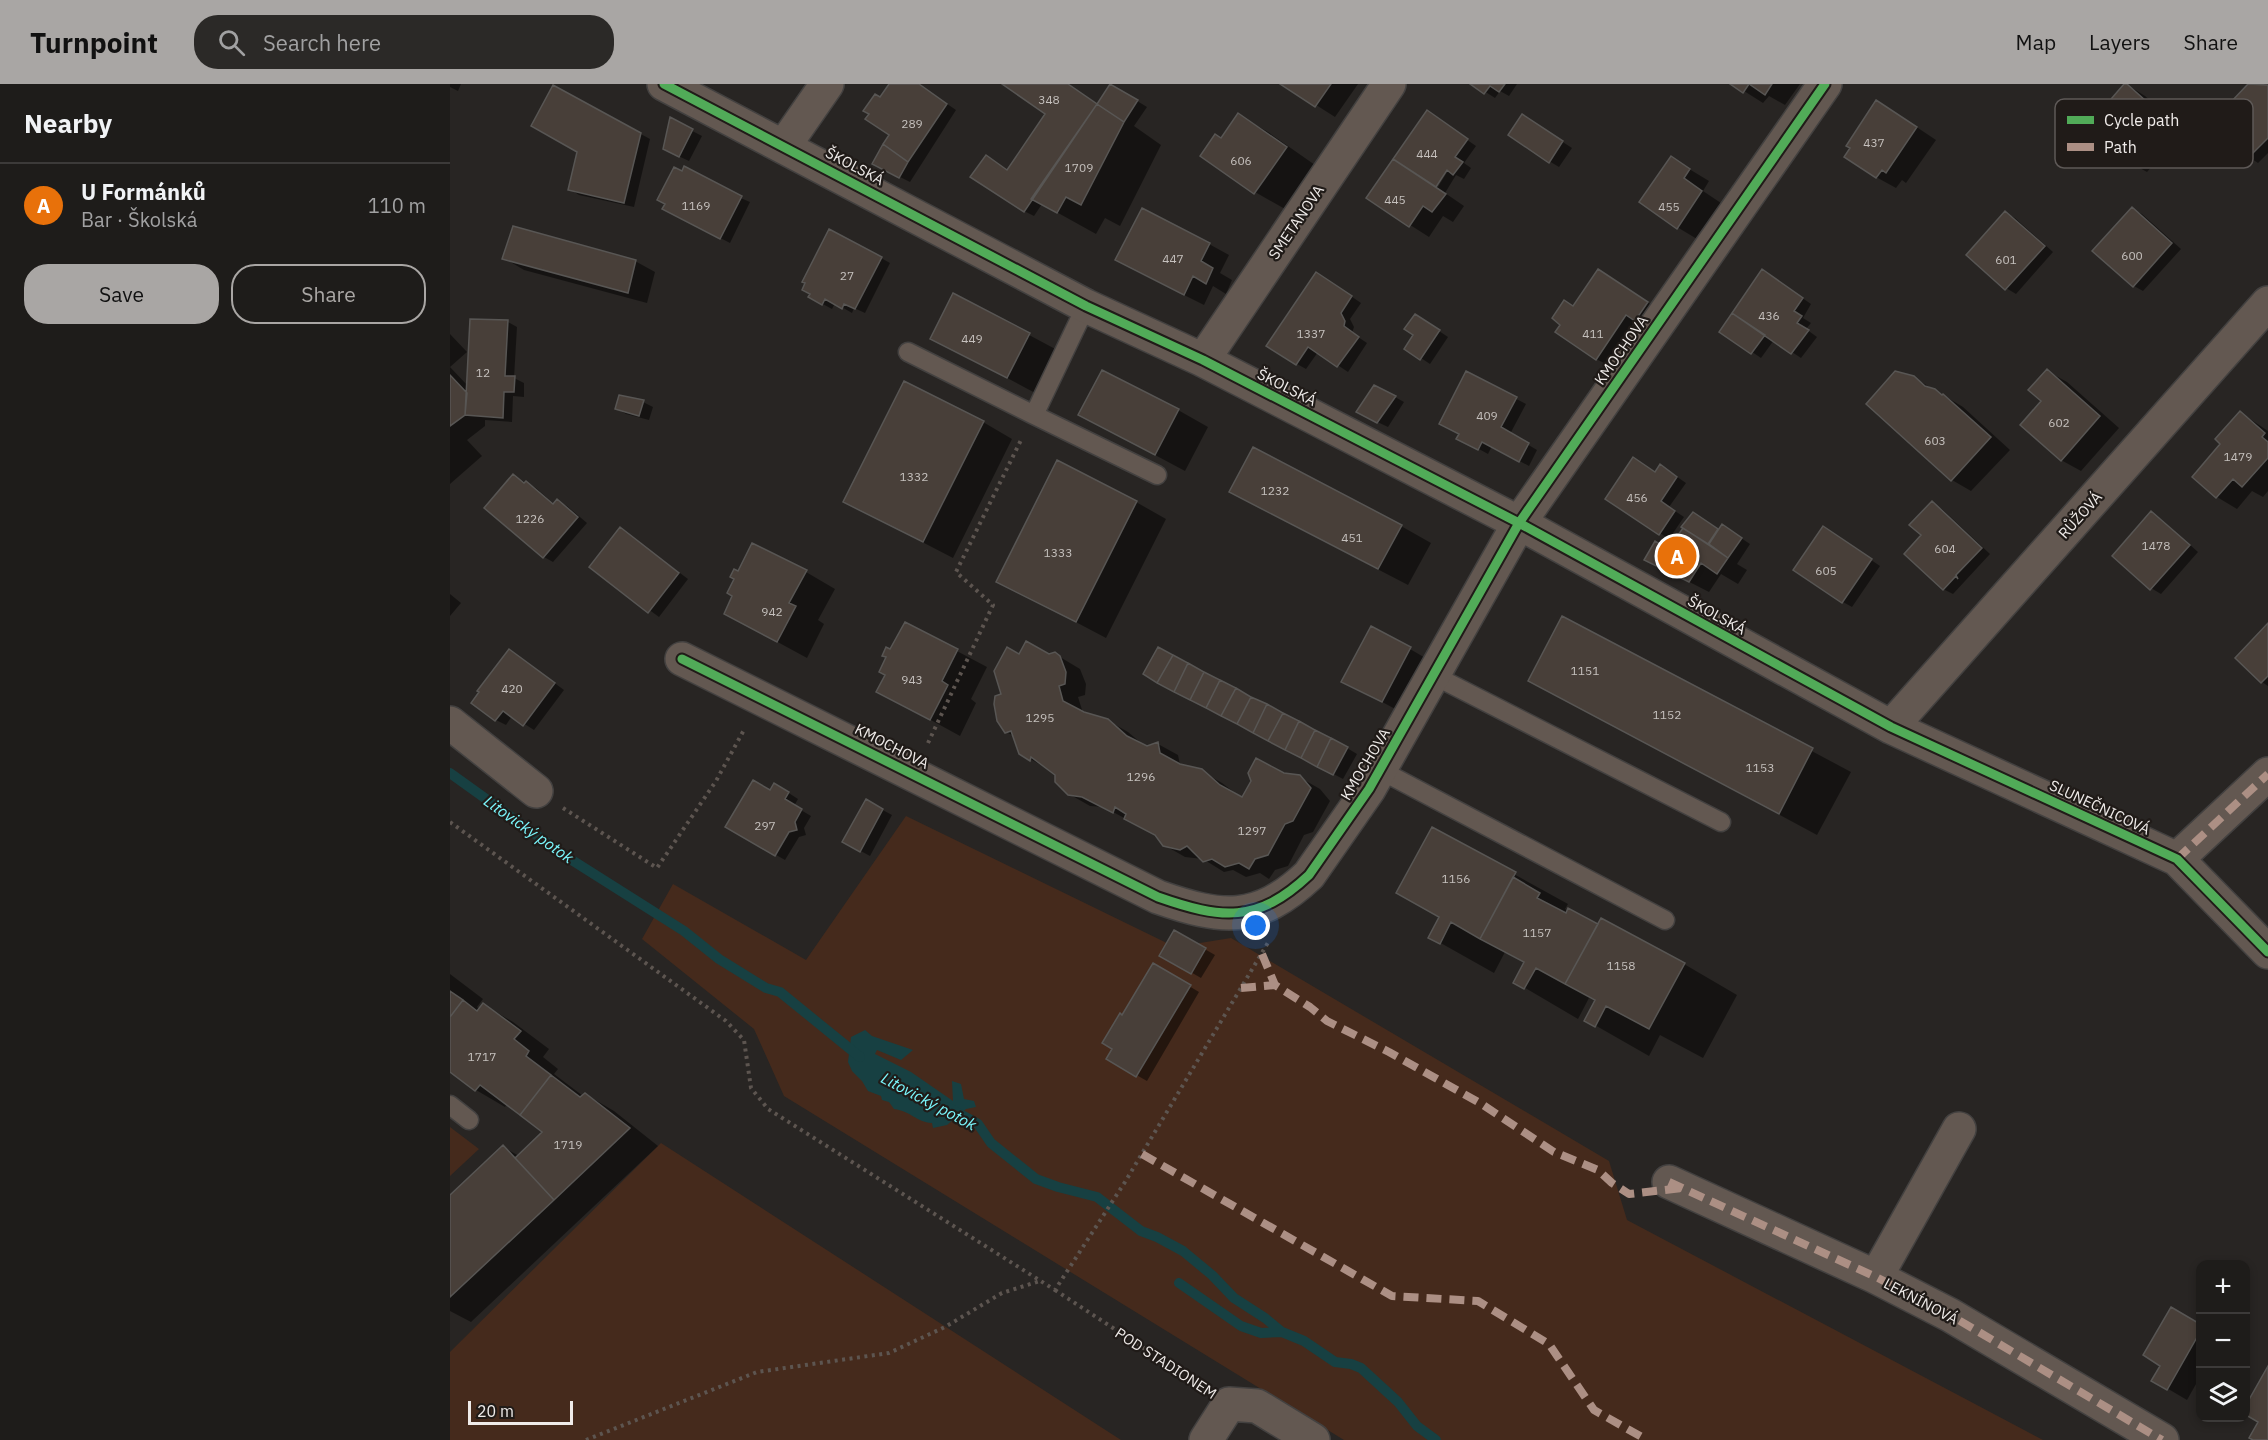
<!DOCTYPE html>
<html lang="en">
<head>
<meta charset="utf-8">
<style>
  body { margin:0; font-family:"IBM Plex Sans",sans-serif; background:#2b2927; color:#f1f3f6 }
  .controls { position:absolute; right:18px; bottom:18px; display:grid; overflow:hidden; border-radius:12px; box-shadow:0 3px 9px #0003 }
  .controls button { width:54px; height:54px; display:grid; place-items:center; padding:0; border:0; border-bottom:2px solid #3c3a39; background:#1e1c1a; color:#f1f3f6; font:30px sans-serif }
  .scale { position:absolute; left:18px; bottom:15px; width:105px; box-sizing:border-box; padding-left:6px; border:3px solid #efebe9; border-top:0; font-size:16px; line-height:21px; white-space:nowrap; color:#efebe9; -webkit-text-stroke:4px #201b18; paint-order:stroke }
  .you { position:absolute; left:806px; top:842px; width:21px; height:21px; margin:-15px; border:4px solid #fff; border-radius:50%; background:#1a73e8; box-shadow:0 0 0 9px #1a73e833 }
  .badge { display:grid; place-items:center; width:39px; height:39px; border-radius:50%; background:#a9a6a4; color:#fff; font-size:20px; font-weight:700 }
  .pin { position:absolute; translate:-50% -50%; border:3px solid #fff; box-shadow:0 2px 6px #0006 }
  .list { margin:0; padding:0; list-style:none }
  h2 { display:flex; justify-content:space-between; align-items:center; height:78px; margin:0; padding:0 24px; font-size:26px }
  h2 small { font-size:20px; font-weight:400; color:#a1a1a2 }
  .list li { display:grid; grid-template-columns:39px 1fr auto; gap:18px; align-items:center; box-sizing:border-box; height:84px; padding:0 24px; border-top:2px solid #3c3a39 }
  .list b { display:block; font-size:22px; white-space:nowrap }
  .list p { margin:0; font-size:20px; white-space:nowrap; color:#a1a1a2 }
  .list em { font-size:20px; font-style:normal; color:#a1a1a2 }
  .actions { display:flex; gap:12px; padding:18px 24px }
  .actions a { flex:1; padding:14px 0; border:2px solid #a9a6a4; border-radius:24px; text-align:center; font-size:21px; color:#a9a6a4 }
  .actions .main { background:#a9a6a4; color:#111 }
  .icon { flex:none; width:33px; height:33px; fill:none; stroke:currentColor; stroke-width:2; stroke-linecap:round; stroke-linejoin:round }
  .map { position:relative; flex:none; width:1818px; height:1356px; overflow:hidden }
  header { display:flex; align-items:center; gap:36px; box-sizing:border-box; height:84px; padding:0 30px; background:#a9a6a4; color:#111 }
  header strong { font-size:28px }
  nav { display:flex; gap:33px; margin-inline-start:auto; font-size:21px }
  .search { width:420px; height:54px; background:#2b2927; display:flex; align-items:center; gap:15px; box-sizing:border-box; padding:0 21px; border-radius:24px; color:#a1a1a2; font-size:22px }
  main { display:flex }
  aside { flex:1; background:#1e1c1a }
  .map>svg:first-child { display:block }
  .green { fill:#452a1c }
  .water { fill:#174042 }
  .shadow { fill:#0007; fill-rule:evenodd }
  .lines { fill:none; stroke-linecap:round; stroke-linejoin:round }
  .stream { stroke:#174042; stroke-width:10 }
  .building { fill:#483f39; stroke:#585654; stroke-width:1.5 }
  .service-casing { stroke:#434140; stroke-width:21 }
  .minor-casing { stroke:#434140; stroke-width:36 }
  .path { stroke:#5d5550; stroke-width:4; stroke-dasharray:3 4.5; stroke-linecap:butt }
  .service { stroke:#635851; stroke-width:18 }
  .minor { stroke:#635851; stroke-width:33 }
  .quiet { stroke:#ac8f84; stroke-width:8; stroke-dasharray:15 8; stroke-linecap:butt }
  .cycleway-casing { stroke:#201b18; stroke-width:13 }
  .cycleway { stroke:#51ab58; stroke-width:9 }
  .labels { text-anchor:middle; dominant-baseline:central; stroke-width:4.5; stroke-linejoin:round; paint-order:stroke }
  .number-label { font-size:12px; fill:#c5c0bd }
  .street-label { font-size:15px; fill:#efebe9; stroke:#201b18 }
  .water-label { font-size:16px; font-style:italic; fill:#7bf8fe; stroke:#201b18 }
  .key { fill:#201b18; stroke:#5e5957; stroke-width:1.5 }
  .key-label { font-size:16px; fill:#efebe9 }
</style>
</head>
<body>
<header>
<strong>Turnpoint</strong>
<div class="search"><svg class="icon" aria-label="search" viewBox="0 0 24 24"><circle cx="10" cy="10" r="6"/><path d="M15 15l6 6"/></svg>Search here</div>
<nav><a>Map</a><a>Layers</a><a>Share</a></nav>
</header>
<main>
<aside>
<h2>Nearby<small></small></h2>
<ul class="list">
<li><span class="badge" style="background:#e8710a">A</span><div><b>U Formánků</b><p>Bar · Školská</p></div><em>110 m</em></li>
</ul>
<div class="actions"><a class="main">Save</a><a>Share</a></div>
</aside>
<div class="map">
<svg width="1818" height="1356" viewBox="0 0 1818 1356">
  <rect width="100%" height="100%" fill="#282523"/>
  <path class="green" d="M456 732 725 863 781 854 1159 1077 1177 1136 1593 1356H894L334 1012 304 945 192 855 223 800 356 876Z
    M0 1043 29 1065 0 1092Z
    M211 1059 671 1356H0V1268Z"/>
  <path class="water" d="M415 946 422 952 463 966 451 976 427 966 425 970 461 988 503 1017 502 997 511 1000 514 1015 524 1017 526 1023 516 1025 497 1041 483 1044 482 1039C466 1038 461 1027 444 1025L439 1018 432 1016 431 1012 418 1007 412 997 402 987 398 978 401 953Z"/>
  <path class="shadow" d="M0 0H11L8 7 0 3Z
    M441 0H468L506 26 460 98 434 85 441 50 431 15Z
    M554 0H617L648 21 661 1 697 23 684 42 711 61 670 142 655 134 646 150 592 120 584 132 574 127 558 87 597 30Z
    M833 0H908L885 33Z
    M1023 0H1067L1059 12 1050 7 1045 14Z
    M1283 0H1350L1335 21 1319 12 1313 19Z
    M1676 0 1695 12 1734 46 1697 88 1677 77Z
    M1800 0H1818V69L1808 79 1799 73 1763 39Z
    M104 3 200 55 184 123 129 111 120 105 129 67Z
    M977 28 1026 62 1014 79 1021 84 1014 95 1006 91 995 109 1014 122 1003 138 993 132 979 153 918 114ZM999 79 1002 80 988 103H984Z
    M1447 30 1486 56 1456 99 1452 96 1446 104 1426 93Z
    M788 31 818 48 865 81 835 125 805 108 752 72 772 56Z
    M221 36 252 52 239 77 224 70Z
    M1082 38 1122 64 1109 83 1099 77Z
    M1221 74 1259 97 1253 107 1271 119 1247 155 1227 143Z
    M232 89 300 118 280 159 224 130Z
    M1682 125 1692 130 1731 165 1693 207 1684 202Z
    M1555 129 1565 134 1603 168 1566 210 1556 204Z
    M759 160 779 171 770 189 782 196 776 210 763 202 754 221 686 187Z
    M54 174 185 177 205 188 197 219 74 186Z
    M431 174 440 179 415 229 404 224 402 229 385 219 382 225 369 218Z
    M1158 192 1206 224 1195 241 1186 236 1156 280 1146 275 1124 223Z
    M1322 193 1361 220 1353 234 1361 239 1356 245 1367 253 1351 274 1324 256 1311 274 1271 247Z
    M876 195 911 219 900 235 904 243 902 249 917 259 898 288 868 268 856 285 847 280Z
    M504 211 609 267 587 310 482 254Z
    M974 237 998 253 980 280 971 274 965 250Z
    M58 238 67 243 64 294 74 299V313L63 312 62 338 35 336V342L17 356 32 372 0 400V250L17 268 0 283 18 302Z
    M1597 287 1617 298 1669 344 1631 387 1611 376 1593 317Z
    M1017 289 1076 320 1060 350 1087 366 1079 382 1042 362 1038 370 1018 359 1010 350Z
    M1463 293 1513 323 1560 366 1521 407 1502 396Z
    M945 313 954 318 938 343 917 333Z
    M193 318 203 323 199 336 176 330 167 325Z
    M728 326 758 343 735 387 630 331Z
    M1791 329 1818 347V407L1813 413 1802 407 1787 425 1767 413 1744 393 1772 360Z
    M533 338 562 355 503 474 395 418Z
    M1220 388 1236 399 1219 423 1234 433 1219 455 1210 449 1206 390Z
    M64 392 86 404 104 420 107 417 117 422 137 439 103 478 94 473Z
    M686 418 716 435 656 554 548 497Z
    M1482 419 1492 425 1540 470 1503 510 1493 505 1473 451Z
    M810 424 951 442 981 459 958 501Z
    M1701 429 1711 435 1748 468 1711 510 1701 504Z
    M1253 435 1269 447 1282 448 1300 460 1287 480 1297 486 1288 500 1271 490 1259 508 1216 486 1219 466Z
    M171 445 238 495 209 533 141 483Z
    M1383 450 1430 482 1402 523 1393 518Z
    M356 488 385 505 368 536 374 540 357 574 276 530 284 512Z
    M0 510 11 519 0 532Z
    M1113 534 1401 688 1367 751 1080 597Z
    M456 540 537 583 521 615 526 619 510 652 428 607 437 591 441 567Z
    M1818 541V602L1812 598Z
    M960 565 989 582 962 634 893 597Z
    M605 570 630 585 636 600 635 611 628 613 633 629 657 636 678 648 697 664 708 660 728 671 730 681 751 687 772 699 793 715 834 691 849 693 870 705 880 717 863 748 854 751 838 782 825 786 819 795 810 789 796 793 783 786 774 788 753 775 735 773 714 761 707 752 654 723 640 722 619 710 606 690 570 669 564 652 556 648 553 611 570 572Z
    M68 572 114 606 84 646 62 632 56 641 46 636Z
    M704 595 897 664 907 670 893 695Z
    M334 706 348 715 344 722 361 732 354 744 356 751 349 753 335 776 277 743Z
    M416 717 442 731 420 772 394 758Z
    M982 745 1118 820 1115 825 1118 827 1234 880 1287 911 1253 974 1210 951 1199 972 1136 936 1146 917 1139 914 1128 935 1065 898 1075 879 1055 868 1044 889 980 853 991 833Z
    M725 848 765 871 751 894 711 871Z
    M704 881 749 908 697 997 658 975 664 965 673 933Z
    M0 890 33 915 27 923 30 926 34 921 63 938 99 965 93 973 108 985 104 990 133 1012 135 1010 164 1027 208 1062 21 1238 0 1227V1113L53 1063 69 1072 94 1048 57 1020 55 1023 26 1006 0 986Z
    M1722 1225 1750 1242V1293L1737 1316 1703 1296 1712 1281Z"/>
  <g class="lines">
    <path class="stream" d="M0 689 117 773 234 847 269 875 316 904 330 908 410 973
      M497 1023 528 1040 541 1059 586 1095 608 1103 647 1113 691 1147 707 1153 733 1167 762 1191 784 1214 815 1234 832 1248 854 1257 885 1278 901 1280 911 1284 948 1318 967 1342 986 1356
      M729 1199 791 1242 811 1249 832 1248"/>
  </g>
  <path class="building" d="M439 0H469L497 20 458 78 433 60 439 51 415 35 419 30 413 27 425 10 430 13Z
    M552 0H618L647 20 574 128 520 93 536 71 557 86 595 30Z
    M660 0 688 16 674 38 647 20Z
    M830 0H881L865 23Z
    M1020 0H1055L1049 8 1040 2 1034 10Z
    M1280 0H1322L1315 11 1299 0 1293 9Z
    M1674 0H1677L1715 34 1677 78 1637 43Z
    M1798 0 1818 1V54L1798 74 1761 39Z
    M103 1 191 49 174 119 118 106 127 68 81 42Z
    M1426 16 1467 43 1436 89 1432 86 1426 94 1394 73 1400 64 1396 62Z
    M647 20 674 38 631 121 616 113 607 129 581 115Z
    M977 26 1018 55 1005 73 1013 78 1003 91 997 86 986 103 943 75Z
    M788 29 837 63 804 110 750 72 765 50 771 54Z
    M1072 30 1113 57 1099 79 1058 51Z
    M220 33 243 45 229 73 213 65Z
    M433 60 458 78 449 94 422 80Z
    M1221 72 1240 85 1234 94 1252 107 1227 145 1189 118Z
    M943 75 996 110 982 128 973 122 959 143 916 114Z
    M234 82 292 112 270 155 212 125 215 120 207 116 224 83 232 87Z
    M1682 123 1722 159 1683 203 1642 167Z
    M692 124 760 159 751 177 763 184 756 200 743 192 734 211 665 176Z
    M1555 127 1595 162 1555 206 1516 171Z
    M63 142 186 176 178 209 52 175Z
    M379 145 432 173 405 225 394 220 392 225 375 215 372 221 358 213 360 210 352 206 355 199 352 198Z
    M1148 185 1198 218 1185 237 1176 231 1146 276 1105 248 1110 241 1102 234 1114 216 1123 222Z
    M1312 185 1353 214 1344 227 1352 232 1347 239 1359 246 1341 270 1282 229Z
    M866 188 902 212 891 229 895 237 894 242 909 253 887 283 858 263 846 281 816 262Z
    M503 209 580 249 557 294 480 255Z
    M1282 229 1315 251 1301 270 1269 248Z
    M965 230 990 246 970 276 954 265 963 251 954 245Z
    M20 235 58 236 55 292H65L64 308H54L53 334 15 331Z
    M1597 285 1650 332 1611 377 1570 341 1591 317 1578 306Z
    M652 286 729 325 705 371 628 331Z
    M1016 287 1067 313 1051 343 1079 359 1069 378 1032 358 1028 366 1006 355 1009 350 989 340Z
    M1445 287 1464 292 1475 302 1485 305 1492 311 1493 310 1541 353 1501 397 1416 320Z
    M0 291 17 309 15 331 0 342Z
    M454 297 534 337 473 458 393 418Z
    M924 301 946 312 927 339 906 328Z
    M169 311 194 316 189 332 165 325Z
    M1790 327 1815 349 1812 353 1818 358V374L1792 403 1783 395 1766 414 1742 393 1770 360 1765 355Z
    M803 363 952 441 928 485 779 408Z
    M1183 373 1205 388 1210 380 1227 393 1211 417 1225 427 1209 451 1155 415Z
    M607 376 687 417 626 538 546 498Z
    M63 390 74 399 76 397 103 420 107 415 128 433 93 474 34 424Z
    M1482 417 1532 464 1506 491 1508 495 1506 492 1493 506 1454 470 1471 451 1459 441Z
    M1701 427 1740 461 1700 506 1662 472Z
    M1243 428 1268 445 1258 460 1231 443Z
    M1272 440 1292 454 1278 474 1259 460Z
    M1373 442 1422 475 1392 519 1343 486Z
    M170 443 229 489 198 529 139 483Z
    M1233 444 1278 474 1267 490 1251 479 1239 498 1194 476 1205 457 1218 465Z
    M302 459 357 486 339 519 346 522 327 558 274 530 282 512 277 509 284 495 280 493 284 485 288 487Z
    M1112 532 1363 664 1329 730 1078 597Z
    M455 538 508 565 492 597 498 601 480 636 426 608 435 591 429 588 436 573 432 572 436 563 440 565Z
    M1818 539V592L1811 599 1785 574Z
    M921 542 961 563 932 618 891 598Z
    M576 557 599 570 605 568 610 572 616 588 615 600 609 602 613 617 634 628 658 635 677 652 697 662 708 658 710 669 730 680 752 685 770 701 792 713 801 697 798 689 806 674 834 689 850 691 861 704 843 737 835 740 818 771 805 775 799 785 789 779 775 783 762 775 753 778 737 762 730 766 713 762 705 751 674 735 676 730 665 723 663 729 632 713 618 711 605 698V691L581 673 580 677 569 670 561 647 555 649 547 637 544 620 545 612 551 610 544 587 557 563 569 570Z
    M708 563 723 571 707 599 693 590Z
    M59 565 105 599 73 642 53 627 45 637 21 619 29 608 27 607Z
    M723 571 738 579 724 608 707 599Z
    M738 579 754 588 740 616 724 608Z
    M754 588 770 596 756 624 740 616Z
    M770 596 786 604 771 632 756 624Z
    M786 604 801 613 787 640 771 632Z
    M801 613 817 620 803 649 787 640Z
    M817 620 833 629 818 657 803 649Z
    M833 629 849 637 835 666 818 657Z
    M849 637 865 646 851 674 835 666Z
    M865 646 881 654 867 683 851 674Z
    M881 654 898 663 883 691 867 683Z
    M303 696 320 706 324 699 339 708 335 715 352 725 345 738 347 746 339 748 325 772 275 743Z
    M416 715 433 725 410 768 392 758Z
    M982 743 1066 788 1030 855 1001 838 990 860 978 854 989 833 946 809Z
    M1063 793 1090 809 1087 814 1116 829 1118 824 1148 840 1115 900 1086 884 1074 905 1063 899 1074 878 1030 855Z
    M1151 834 1235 879 1199 945 1156 922 1145 943 1134 937 1145 916 1115 900Z
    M724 846 756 864 741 890 709 872Z
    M703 879 741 901 686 993 656 975 662 965 652 959 670 929 672 931Z
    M0 907 13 916 0 933Z
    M13 916 27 927 33 919 71 947 64 955 79 967 76 972 101 991 70 1031 30 1001 25 1007 0 988V933Z
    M101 991 130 1013 135 1009 180 1044 104 1116 65 1074 92 1048 70 1031Z
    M53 1061 104 1116 0 1213V1111Z
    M1721 1223 1750 1240V1248L1717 1306 1701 1297 1710 1282 1693 1271Z
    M1818 1282V1356H1803L1799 1354 1808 1338 1796 1331V1321Z"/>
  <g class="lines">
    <defs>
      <path id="service" d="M458 268 584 331 636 222
        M584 331 707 391
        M983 591 1271 738
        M930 686 1215 836
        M0 1021 19 1036"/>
      <path id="minor" d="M214 0 636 222 753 276 1069 439 1441 643 1727 775 1818 868
        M334 62 377 0
        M753 276 939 0
        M232 575 708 813C771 835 807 840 859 791L919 705 1069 439 1375 0
        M0 639 86 707
        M1441 643 1818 219
        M1727 775 1818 690
        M1219 1098 1426 1193 1500 1231 1712 1356
        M1426 1193 1509 1045
        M756 1356 779 1320 807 1322 863 1356"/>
    </defs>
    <use href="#service" class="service-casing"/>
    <use href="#minor" class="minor-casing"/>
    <path class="path" d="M478 659 543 521 506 488 572 354
      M113 724 207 784 266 697 295 644
      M0 738 276 937 294 956 301 1004 318 1025 605 1206 675 1098 819 857
      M605 1206 750 1301
      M136 1356 307 1288 439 1269 495 1243 552 1209 590 1197"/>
    <use href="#service" class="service"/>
    <use href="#minor" class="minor"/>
    <path class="quiet" d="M1727 775 1818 690
      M812 870 825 901
      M791 904 825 901 860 923 877 937 939 968 1030 1019 1104 1068 1148 1086 1162 1099 1179 1110 1232 1104
      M692 1070 942 1212 1028 1217 1099 1260 1144 1326 1197 1356
      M1219 1098 1426 1193 1500 1231 1712 1356"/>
    <defs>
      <path id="cycleway" d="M214 0 636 222 753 276 1069 439 1441 643 1727 775 1818 868
        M232 575 708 813C771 835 807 840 859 791L919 705 1069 439 1375 0"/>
    </defs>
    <use href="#cycleway" class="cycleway-casing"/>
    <use href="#cycleway" class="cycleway"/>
  </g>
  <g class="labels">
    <g class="number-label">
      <text x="599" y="15">348</text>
      <text x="462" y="39">289</text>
      <text x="1424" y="58">437</text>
      <text x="977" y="69">444</text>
      <text x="791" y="76">606</text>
      <text x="629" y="83">1709</text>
      <text x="945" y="115">445</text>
      <text x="246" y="121">1169</text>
      <text x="1219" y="122">455</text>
      <text x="1682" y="171">600</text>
      <text x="723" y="174">447</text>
      <text x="1556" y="175">601</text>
      <text x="397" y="191">27</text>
      <text x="1319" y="231">436</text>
      <text x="861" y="249">1337</text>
      <text x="1143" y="249">411</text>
      <text x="522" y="254">449</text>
      <text x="33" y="288">12</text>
      <text x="1037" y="331">409</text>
      <text x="1609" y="338">602</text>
      <text x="1485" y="356">603</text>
      <text x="1788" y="372">1479</text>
      <text x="464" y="392">1332</text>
      <text x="825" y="406">1232</text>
      <text x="1187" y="413">456</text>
      <text x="80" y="434">1226</text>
      <text x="902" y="453">451</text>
      <text x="1706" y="461">1478</text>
      <text x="1495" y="464">604</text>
      <text x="608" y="468">1333</text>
      <text x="1376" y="486">605</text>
      <text x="322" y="527">942</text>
      <text x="1135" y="586">1151</text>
      <text x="462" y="595">943</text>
      <text x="62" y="604">420</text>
      <text x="1217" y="630">1152</text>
      <text x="590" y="633">1295</text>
      <text x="1310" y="683">1153</text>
      <text x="691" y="692">1296</text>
      <text x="315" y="741">297</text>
      <text x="802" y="746">1297</text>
      <text x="1006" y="794">1156</text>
      <text x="1087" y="848">1157</text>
      <text x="1171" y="881">1158</text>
      <text x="32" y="972">1717</text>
      <text x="118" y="1060">1719</text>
    </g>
    <g class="street-label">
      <text transform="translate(405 82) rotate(28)">ŠKOLSKÁ</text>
      <text transform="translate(846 138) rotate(-56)">SMETANOVA</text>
      <text transform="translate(1171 266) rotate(-55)">KMOCHOVA</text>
      <text transform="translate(837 303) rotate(27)">ŠKOLSKÁ</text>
      <text transform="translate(1630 431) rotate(-48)">RŮŽOVÁ</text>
      <text transform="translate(1267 531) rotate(29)">ŠKOLSKÁ</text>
      <text transform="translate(442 662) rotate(27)">KMOCHOVA</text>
      <text transform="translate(915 680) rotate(-59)">KMOCHOVA</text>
      <text transform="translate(1650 723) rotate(25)">SLUNEČNICOVÁ</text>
      <text transform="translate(1471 1217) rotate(28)">LEKNÍNOVÁ</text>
      <text transform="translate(716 1279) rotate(33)">POD STADIONEM</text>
    </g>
    <g class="water-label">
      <text transform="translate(79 745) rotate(35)">Litovický potok</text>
      <text transform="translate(479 1017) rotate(28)">Litovický potok</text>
    </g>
  </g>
  <rect x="1605" y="15" width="198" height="69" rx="9" class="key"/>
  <rect x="1617" y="32" width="27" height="8" fill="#51ab58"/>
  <rect x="1617" y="59" width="27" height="8" fill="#ac8f84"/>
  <g class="key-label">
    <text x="1654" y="42">Cycle path</text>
    <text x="1654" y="69">Path</text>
  </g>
</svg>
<div class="controls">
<button>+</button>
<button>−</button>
<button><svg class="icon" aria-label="layers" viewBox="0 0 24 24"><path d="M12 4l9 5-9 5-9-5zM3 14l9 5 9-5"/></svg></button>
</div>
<div class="scale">20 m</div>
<div class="you"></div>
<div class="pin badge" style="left:1227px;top:472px;background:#e8710a">A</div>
</div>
</main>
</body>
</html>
